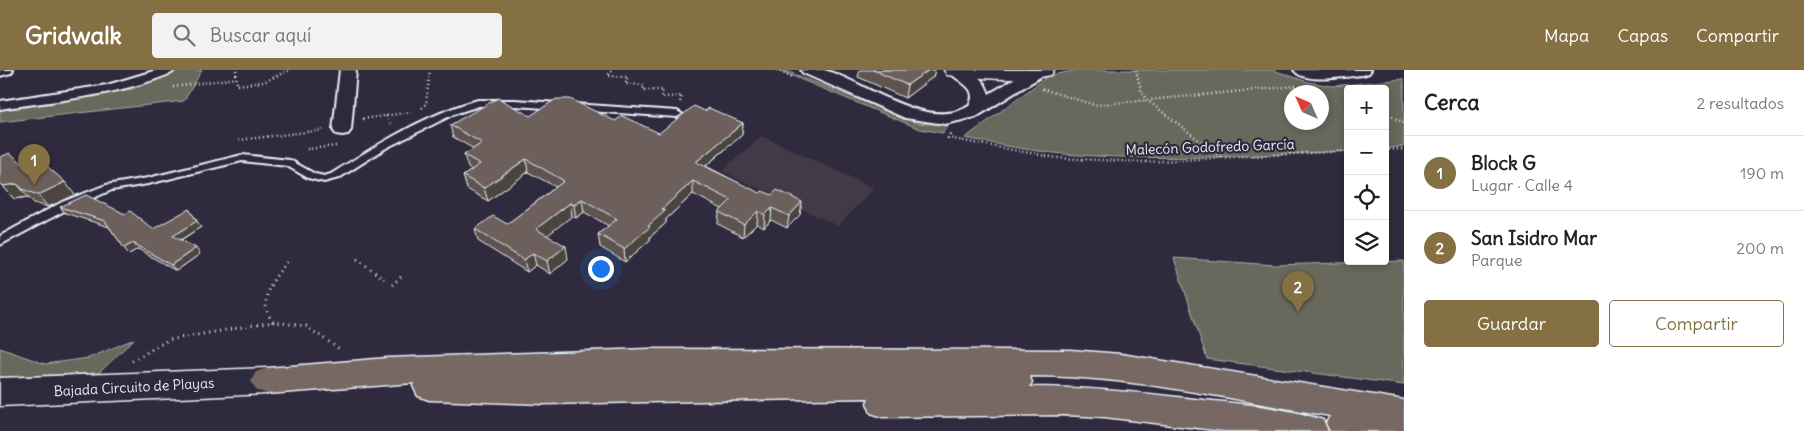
<!DOCTYPE html>
<html lang="es">
<head>
<meta charset="utf-8">
<style>
  body { margin:0; font-family:Delius,sans-serif; background:#f2f2f2; color:#202124 }
  .controls { position:absolute; right:15px; top:15px; display:grid; overflow:hidden; border-radius:5px; box-shadow:0 2px 8px #0003 }
  .controls button { width:45px; height:45px; display:grid; place-items:center; padding:0; border:0; border-bottom:1px solid #e0e0e0; background:#fff; color:#202124; font:25px sans-serif }
  .compass { position:absolute; left:1284px; top:15px; width:45px; height:45px; border-radius:50%; background:#fff; box-shadow:0 2px 8px #0003; rotate:315deg }
  .you { position:absolute; left:600px; top:198px; width:18px; height:18px; margin:-12px; border:4px solid #fff; border-radius:50%; background:#1a73e8; box-shadow:0 0 0 8px #1a73e833 }
  .badge { display:grid; place-items:center; width:32px; height:32px; border-radius:50%; background:#847042; color:#fff; font-size:16px; font-weight:700 }
  .pin { position:absolute; translate:-50% -41px; filter:drop-shadow(0 1px 2px #0008) }
  .pin::after { content:''; position:absolute; top:26px; width:18px; height:15px; background:inherit; clip-path:polygon(0 0,100% 0,50% 100%) }
  .list { margin:0; padding:0; list-style:none }
  h2 { display:flex; justify-content:space-between; align-items:center; height:65px; margin:0; padding:0 20px; font-size:21px }
  h2 small { font-size:16px; font-weight:400; color:#757577 }
  .list li { display:grid; grid-template-columns:32px 1fr auto; gap:15px; align-items:center; box-sizing:border-box; height:75px; padding:0 20px; border-top:1px solid #e0e0e0 }
  .list b { display:block; font-size:19px; white-space:nowrap }
  .list p { margin:0; font-size:16px; white-space:nowrap; color:#757577 }
  .list em { font-size:16px; font-style:normal; color:#757577 }
  .actions { display:flex; gap:10px; padding:15px 20px }
  .actions a { flex:1; padding:11px 0; border:1px solid #847042; border-radius:5px; text-align:center; font-size:18px; color:#847042 }
  .actions .main { background:#847042; color:#fff }
  .icon { flex:none; width:28px; height:28px; fill:none; stroke:currentColor; stroke-width:2; stroke-linecap:round; stroke-linejoin:round }
  .map { position:relative; flex:none; width:1404px; height:361px; overflow:hidden }
  header { display:flex; align-items:center; gap:30px; box-sizing:border-box; height:70px; padding:0 25px; background:#847042; color:#fff }
  header strong { font-size:24px }
  nav { display:flex; gap:28px; margin-inline-start:auto; font-size:18px }
  .search { width:350px; height:45px; background:#f2f2f2; display:flex; align-items:center; gap:12px; box-sizing:border-box; padding:0 18px; border-radius:5px; color:#757577; font-size:19px }
  main { display:flex }
  aside { flex:1; background:#fff }
  .map>svg:first-child { display:block }
  .built { fill:#423a46 }
  .green { fill:#67695b; stroke:#a8adaa; fill-rule:evenodd }
  .lines { fill:none; stroke-linecap:round; stroke-linejoin:round }
  .service-casing { stroke:#e8f1f8; stroke-width:4 }
  .pedestrian-casing { stroke:#e8f1f8; stroke-width:4 }
  .minor-casing { stroke:#e8f1f8; stroke-width:4 }
  .tertiary-casing { stroke:#e8f1f8; stroke-width:3 }
  .secondary-casing { stroke:#e8f1f8; stroke-width:3 }
  .trunk-casing { stroke:#e8f1f8; stroke-width:3 }
  .path-far1 { stroke:#e8f1f8; stroke-width:2.5; stroke-dasharray:1 3; stroke-linecap:butt }
  .path { stroke:#e8f1f8; stroke-width:3; stroke-dasharray:1 4.5; stroke-linecap:butt }
  .service { fill:#2f2a3d; fill-rule:evenodd }
  .pedestrian { fill:#2f2a3d; fill-rule:evenodd }
  .minor { fill:#2f2a3d; fill-rule:evenodd }
  .tertiary { fill:#2f2a3d; fill-rule:evenodd }
  .secondary { fill:#2f2a3d; fill-rule:evenodd }
  .trunk { fill:#776864; fill-rule:evenodd }
  .wall { fill:#5e534f; stroke:#e8f1f8 }
  .shaded-wall { fill:#4c4440; stroke:#e8f1f8 }
  .building { fill:#6d615c; stroke:#e8f1f8 }
  .labels { text-anchor:middle; dominant-baseline:central; stroke-width:4.5; stroke-linejoin:round; paint-order:stroke }
  .street-label { font-size:14px; fill:#e8f1f8; stroke:#2f2a3d }
</style>
</head>
<body>
<header>
<strong>Gridwalk</strong>
<div class="search"><svg class="icon" aria-label="search" viewBox="0 0 24 24"><circle cx="10" cy="10" r="6"/><path d="M15 15l6 6"/></svg>Buscar aquí</div>
<nav><a>Mapa</a><a>Capas</a><a>Compartir</a></nav>
</header>
<main>
<div class="map">
<svg width="1404" height="361" viewBox="0 0 1404 361">
  <rect width="100%" height="100%" fill="#2f2a3d"/>
  <filter id="ink" filterUnits="userSpaceOnUse"><feTurbulence type="fractalNoise" baseFrequency=".02" numOctaves="2"/><feDisplacementMap in="SourceGraphic" scale="10" xChannelSelector="R" yChannelSelector="G"/><feConvolveMatrix kernelMatrix="1 2 1 2 8 2 1 2 1" color-interpolation-filters="sRGB"/></filter>
  <g filter="url(#ink)">
    <path class="built" d="M762 66 874 118 838 156 722 101Z"/>
    <path class="green" d="M173 0H202L184 31 0 52V38L132 19Z
      M778 0H784L917 53 948 55 943 63 920 59Z
      M1077 0H1273L1308 12 1332 16 1404 9V76L1385 79V19H1348V81C1258 85 1167 91 1078 85 1040 83 1002 75 965 68L1048 6ZM1292 22H1322V52H1292Z
      M1174 188 1275 195 1404 191V315L1207 289Z
      M134 269 99 303 0 307V278L45 294 89 288Z"/>
    <g class="lines">
      <defs>
        <path id="service" d="M478 30H515L677 41 682 44 677 47 515 36H479L454 44 386 78 339 108 324 112 308 108 287 96 242 91 148 114 112 120 70 138 0 175V166L62 132 106 115 148 108 242 85 290 90 315 104 324 106 331 104C377 75 426 44 478 30Z"/>
        <path id="pedestrian" d="M157 0H174L172 3C117 26 59 30 0 39V31L107 15Z"/>
        <path id="minor" d="M0 0H13L11 3 0 6Z
          M340 0H356L351 60 348 64 342 65 336 64 333 60Z
          M801 0C808 0 817 0 824 0 866 12 926 62 969 36 980 16 957 13 948 0 967 0 982 2 989 24L1029 0 1047 1 1045 4 976 47 945 54 905 48 803 3Z
          M1294 0H1371L1369 3 1363 5C1347 6 1304 15 1294 0Z"/>
        <path id="tertiary" d="M944 0H1054L1051 5C1020 12 986 8 955 6L947 5Z"/>
        <path id="secondary" d="M267 298 278 302 283 311 278 320 267 324 0 336V308Z"/>
        <path id="trunk" d="M648 279 1070 280 1121 284 1404 330V361H1330L1326 353 1330 346C1230 329 1130 306 1029 306L1032 312 1029 317C1088 317 1145 323 1203 330 1243 334 1285 337 1323 350L1328 361H1223L1104 347 1066 345 883 347 871 343 867 333 869 328 543 334 429 330 418 326 413 316 414 313 267 324 256 320 251 311 256 302 267 298 388 288Z"/>
      </defs>
      <use href="#service" class="service-casing"/>
      <use href="#pedestrian" class="pedestrian-casing"/>
      <use href="#minor" class="minor-casing"/>
      <use href="#tertiary" class="tertiary-casing"/>
      <use href="#secondary" class="secondary-casing"/>
      <use href="#trunk" class="trunk-casing"/>
      <path class="path-far1" d="M236 0 237 15 264 12 289 0
        M611 0 608 6 628 7 625 14 644 15 643 20H663L661 27 682 26 680 32
        M776 0 792 7
        M1136 0 1141 20 1147 30 1221 87
        M173 17 236 8
        M1042 19 1095 35 1297 16
        M422 38 426 34 430 0
        M1385 43 1404 53
        M386 46 392 56
        M363 49 411 42
        M950 64 948 68 1057 88 1144 92 1348 81
        M239 70 323 60
        M307 79 336 76
        M1385 80 1404 79"/>
      <path class="path" d="M357 189 384 209
        M392 215 404 204
        M273 252 306 256 342 281
        M132 291 168 270 273 252C256 230 273 208 289 190"/>
      <use href="#service" class="service"/>
      <use href="#pedestrian" class="pedestrian"/>
      <use href="#minor" class="minor"/>
      <use href="#tertiary" class="tertiary"/>
      <use href="#secondary" class="secondary"/>
      <use href="#trunk" class="trunk"/>
    </g>
    <path class="wall" d="M860 0H935L933 7 905 28 858 7Z
      M705 41 743 53 742 65 706 96 800 145 787 158 771 150 764 158 757 154 743 167 718 154 719 142 722 139 693 124 666 149V153L650 167V170L625 192 600 177 598 164 609 156 584 142 576 148 572 146 547 165 568 189 550 204 536 195 527 202 478 171 475 159 507 154 556 117 528 102 488 131 467 119 463 106 472 100 468 98 464 85 474 79 453 67 450 55 530 46 615 51 659 63Z
      M29 99 38 100 75 125 48 137 34 133 28 127 14 129 0 112Z
      M60 137 153 159 201 157 181 170 200 184 176 201 138 179 129 184 109 157 65 143Z"/>
    <path class="shaded-wall" d="M929 0H935L933 7 905 28 907 15Z
      M743 53 742 65 696 104V92Z
      M526 89 528 102 488 131 484 118Z
      M693 111V124L666 149V153L650 167V170L625 192 624 179 648 156 662 139Z
      M65 112 75 125 48 137 38 125Z
      M17 114 28 127 14 129 3 116Z
      M582 129 584 142 576 148 574 135Z
      M802 132 800 145 787 158 789 146Z
      M570 133 572 146 539 172 536 159Z
      M772 138 771 150 764 158 765 145Z
      M189 139 201 157 177 172 173 166Z
      M758 141 757 154 743 167 744 155Z
      M133 173 138 179 129 184 124 178Z
      M566 176 568 189 550 204 547 191Z
      M196 178 200 184 176 201 171 195Z
      M533 183 536 195 527 202 524 190Z"/>
    <path class="building" d="M873 0H929L907 15Z
      M498 28 530 46 556 29H570L615 51 622 46 659 63 694 36 705 41 709 38 743 53 696 92 760 123 762 121 772 125 777 120 802 132 789 146 772 138 765 145 758 141 744 155 719 142 731 130 693 111 662 139 665 141 648 156 650 157 624 179 598 164 617 149 582 129 574 135 570 133 536 159 566 176 547 191 533 183 524 190 475 159 493 146 507 154 564 111 526 89 484 118 463 106 480 94 464 85 482 73 450 55Z
      M10 83 29 99 37 98 38 100 48 97 65 112 38 125 24 120 17 114 3 116 0 112V87Z
      M86 125 125 144 130 141 153 159 189 139 197 151 173 166 196 178 171 195 133 173 124 178 105 151 60 137Z"/>
  </g>
  <g class="labels">
    <g class="street-label">
      <text transform="translate(1210 77) rotate(-2)">Malecón Godofredo García</text>
      <text transform="translate(134 317) rotate(-3)">Bajada Circuito de Playas</text>
    </g>
  </g>
</svg>
<div class="controls">
<button>+</button>
<button>−</button>
<button><svg class="icon" aria-label="locate" viewBox="0 0 24 24"><circle cx="12" cy="12" r="6"/><path d="M12 2v4M12 18v4M2 12h4M18 12h4"/></svg></button>
<button><svg class="icon" aria-label="layers" viewBox="0 0 24 24"><path d="M12 4l9 5-9 5-9-5zM3 14l9 5 9-5"/></svg></button>
</div>
<svg class="compass" viewBox="-18 -18 36 36"><path d="M0-13l5 13h-10z" fill="#e53935"/><path d="M0 13l5-13h-10z" fill="#757577"/></svg>
<div class="you"></div>
<div class="pin badge" style="left:34px;top:115px">1</div>
<div class="pin badge" style="left:1298px;top:242px">2</div>
</div>
<aside>
<h2>Cerca<small>2 resultados</small></h2>
<ul class="list">
<li><span class="badge">1</span><div><b>Block G</b><p>Lugar · Calle 4</p></div><em>190 m</em></li>
<li><span class="badge">2</span><div><b>San Isidro Mar</b><p>Parque</p></div><em>200 m</em></li>
</ul>
<div class="actions"><a class="main">Guardar</a><a>Compartir</a></div>
</aside>
</main>
</body>
</html>
